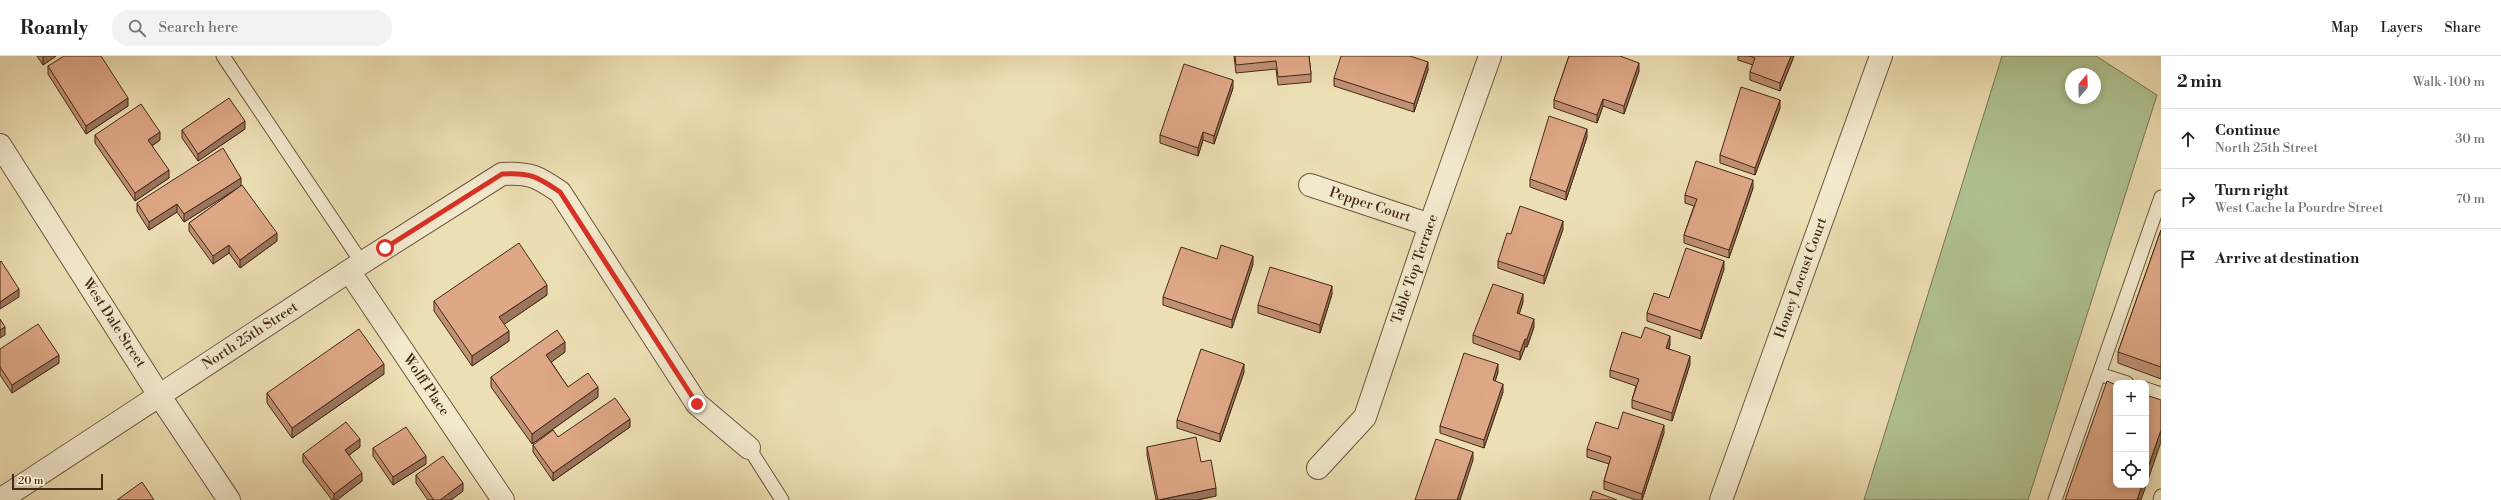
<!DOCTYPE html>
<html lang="en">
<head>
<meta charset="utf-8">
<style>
  body { margin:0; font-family:"Libre Bodoni",serif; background:#f2f2f2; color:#202124 }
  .controls { position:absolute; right:12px; bottom:12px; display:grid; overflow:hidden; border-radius:8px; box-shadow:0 2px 10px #0003 }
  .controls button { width:36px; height:36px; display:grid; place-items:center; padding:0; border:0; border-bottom:1px solid #e0e0e0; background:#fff; color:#202124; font:20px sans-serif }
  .compass { position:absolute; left:2065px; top:12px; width:36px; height:36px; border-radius:50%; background:#fff; box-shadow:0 2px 10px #0003; rotate:19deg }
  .scale { position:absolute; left:12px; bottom:10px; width:91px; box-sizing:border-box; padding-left:4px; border:2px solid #442915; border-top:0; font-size:11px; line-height:14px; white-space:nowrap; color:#442915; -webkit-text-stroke:3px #f3eace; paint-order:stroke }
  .stop { position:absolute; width:12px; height:12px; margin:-9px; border:3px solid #d93025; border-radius:50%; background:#fff }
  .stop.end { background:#d93025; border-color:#fff; box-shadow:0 1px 4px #0008 }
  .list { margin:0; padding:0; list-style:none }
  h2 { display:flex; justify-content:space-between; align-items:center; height:52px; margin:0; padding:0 16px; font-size:17px }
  h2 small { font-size:13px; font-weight:400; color:#757577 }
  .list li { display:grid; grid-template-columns:26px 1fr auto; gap:12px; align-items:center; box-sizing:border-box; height:60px; padding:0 16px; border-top:1px solid #e0e0e0 }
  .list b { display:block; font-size:15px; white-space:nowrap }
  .list p { margin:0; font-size:13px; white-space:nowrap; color:#757577 }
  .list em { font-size:13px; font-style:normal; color:#757577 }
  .icon { flex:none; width:22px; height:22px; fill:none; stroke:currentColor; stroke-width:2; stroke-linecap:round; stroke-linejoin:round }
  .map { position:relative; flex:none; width:2161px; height:444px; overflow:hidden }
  header { display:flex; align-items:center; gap:24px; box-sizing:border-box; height:56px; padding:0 20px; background:#fff; border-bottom:1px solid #e0e0e0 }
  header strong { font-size:19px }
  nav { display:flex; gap:22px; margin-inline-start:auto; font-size:14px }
  .search { width:280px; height:36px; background:#f2f2f2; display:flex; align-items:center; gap:10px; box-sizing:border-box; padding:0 14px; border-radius:16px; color:#757577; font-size:15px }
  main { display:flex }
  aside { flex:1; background:#fff }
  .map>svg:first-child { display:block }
  .green { fill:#b1c392; stroke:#7a7654; fill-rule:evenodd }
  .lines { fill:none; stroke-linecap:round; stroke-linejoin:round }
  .service-casing { stroke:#6e563d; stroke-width:15 }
  .minor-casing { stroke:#6e563d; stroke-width:24 }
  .service { stroke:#f3eace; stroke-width:13 }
  .minor { stroke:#f3eace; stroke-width:22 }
  .wall { fill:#bf9073; stroke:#442915 }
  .shaded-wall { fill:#9b755e; stroke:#442915 }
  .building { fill:#dea786; stroke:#442915 }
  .route { stroke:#d93025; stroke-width:5 }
  .labels { text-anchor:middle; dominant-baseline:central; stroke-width:4; stroke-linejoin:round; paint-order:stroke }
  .street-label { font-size:14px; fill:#442915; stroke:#f3eace }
</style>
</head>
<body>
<header>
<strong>Roamly</strong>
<div class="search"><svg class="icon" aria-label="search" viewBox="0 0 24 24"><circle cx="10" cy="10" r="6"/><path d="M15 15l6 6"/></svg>Search here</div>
<nav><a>Map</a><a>Layers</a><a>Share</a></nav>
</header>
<main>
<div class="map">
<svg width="2161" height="444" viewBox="0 0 2161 444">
  <rect width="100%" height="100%" fill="#eddfb4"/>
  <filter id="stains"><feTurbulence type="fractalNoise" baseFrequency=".005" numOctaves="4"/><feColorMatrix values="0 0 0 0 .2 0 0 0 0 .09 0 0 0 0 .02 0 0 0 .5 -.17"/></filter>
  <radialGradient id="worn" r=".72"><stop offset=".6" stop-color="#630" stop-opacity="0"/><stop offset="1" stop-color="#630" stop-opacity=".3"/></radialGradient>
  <path class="green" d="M2002 0H2096L2157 39 2028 444H1864ZM2071 18H2095V42H2071Z"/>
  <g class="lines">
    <defs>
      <path id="service" d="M223 0 362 207
        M2099 318 2127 327
        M2146 333 2161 338
        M749 392 782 444
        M2055 444 2161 141
        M2160 444 2161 440"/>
      <path id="minor" d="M0 89 159 339 229 444
        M1310 129 1430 169
        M349 215 503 444
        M1318 412 1365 361 1430 169 1490 0
        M0 444 349 215 502 118C530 116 538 121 560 136L697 348 749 392
        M1721 444 1881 0"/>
    </defs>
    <use href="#service" class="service-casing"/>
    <use href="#minor" class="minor-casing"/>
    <use href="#service" class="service"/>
    <use href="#minor" class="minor"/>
  </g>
  <path class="wall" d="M37 0H56L43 9Z
    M1234 0H1309L1311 18V26L1278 29 1276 13 1236 17Z
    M1569 0H1621L1639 15 1624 58 1603 50 1597 67 1554 52V44Z
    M1738 0H1794L1780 35 1750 24V16L1753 9 1738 4Z
    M48 10 128 50 86 78 48 18Z
    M1428 14 1414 56 1334 30V22Z
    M1233 32 1214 88 1203 84 1198 100 1160 87V79Z
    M1780 52 1755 119 1720 107V99Z
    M245 73 198 105 182 82V74Z
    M95 79 160 84 152 90 169 122 135 145 95 87Z
    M1587 81 1566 144 1530 131V123Z
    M241 130 184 166 177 156 149 174 137 155V147L241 130 277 185 240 212 229 197 213 208 189 175V167Z
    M1753 132 1729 202 1684 187V179L1694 150 1685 147V139Z
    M1563 173 1544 228 1498 212V205L1511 178Z
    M2161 174V323L2118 307V296Z
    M1217 203 1253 208 1232 272 1163 249V241Z
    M1724 213 1701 283 1647 265V257L1669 242Z
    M1332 238 1320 277 1258 257V249Z
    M547 239 504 268 509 285 472 310 434 255V245Z
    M1523 246 1519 258 1534 271 1527 291H1525L1520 304 1473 287V279Z
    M1641 282 1670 288 1669 293 1690 308 1672 365 1632 352V344L1636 330 1610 321V314Z
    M0 293 59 307 12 337 0 319Z
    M565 296 551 306 568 331 598 341 532 388 491 331V321Z
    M1244 316 1220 386 1177 372V364Z
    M1498 316 1495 325 1503 336 1484 392 1440 377V370Z
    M384 318 292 382 267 347V337Z
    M630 371 553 425 533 396V389L558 381Z
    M1618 373 1664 377 1642 444H1636L1604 433V425L1609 408 1587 401V393Z
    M360 391 349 399 362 425 337 444H332L303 406V398Z
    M1147 391 1201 406 1216 440 1197 444H1156L1147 399Z
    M373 392 426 408 393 429 373 400Z
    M416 419 463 435 451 444H428L416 427Z"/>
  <path class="shaded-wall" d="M44 0H56L43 9V1Z
    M1791 0H1794L1780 35V27Z
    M1428 6V14L1414 56V48Z
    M1639 7V15L1624 58V50Z
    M1233 24V32L1214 88V80Z
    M128 42V50L86 78V70Z
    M1603 43V50L1597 67V59Z
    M1780 44V52L1755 119V112Z
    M245 65V73L198 105V98Z
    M1587 73V81L1566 144V136Z
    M160 76V84L148 92V84Z
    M1203 76V84L1198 100V92Z
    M169 114V122L135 145V137Z
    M241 122V130L184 166V158Z
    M1753 124V132L1729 202V194Z
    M177 148V156L149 174V166Z
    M1563 165V173L1544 228V220Z
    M277 177V185L240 212V204Z
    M229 189V197L213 208V200Z
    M1253 200V208L1232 272V264Z
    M1724 205V213L1701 283V275Z
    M547 229V239L499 272V261Z
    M1332 230V238L1320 277V269Z
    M19 233V241L0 253V246Z
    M1523 238V246L1517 265V257Z
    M1534 263V271L1527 291V283Z
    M5 271V279L0 282V274Z
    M509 275V285L472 310V300Z
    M1670 280V288L1666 300V292Z
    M1525 283V291L1520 304V296Z
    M565 286V296L546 310V299Z
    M59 299V307L12 337V329Z
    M1690 300V308L1672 365V357Z
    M384 308V318L292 382V372Z
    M1244 308V316L1220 386V378Z
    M1498 308V316L1493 332V324Z
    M1503 328V336L1484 392V384Z
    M598 331V341L532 388V378Z
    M630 363V371L553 425V417Z
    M1664 369V377L1642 444V438Z
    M2161 374V386L2141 444H2137L2142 429H2146V417Z
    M360 383V391L345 402V394Z
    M1473 396V404L1460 444H1457Z
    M426 400V408L393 429V421Z
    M362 417V425L337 444H334V438Z
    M463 427V435L451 444H440Z
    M1216 432V440L1197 444H1159Z"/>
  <path class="building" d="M64 0H101L128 42 86 70 48 10Z
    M1235 0H1309L1311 18 1278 21 1276 5 1236 9Z
    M1341 0H1410L1428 6 1414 48 1334 22Z
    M1569 0H1620L1639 7 1624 50 1603 43 1597 59 1554 44Z
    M1749 0H1791L1780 27 1750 16 1755 2Z
    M1184 8 1233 24 1214 80 1203 76 1198 92 1160 79Z
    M1741 31 1780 44 1755 112 1720 99Z
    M229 42 245 65 198 98 182 74Z
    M141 48 160 76 148 84 169 114 135 137 95 79Z
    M1549 60 1587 73 1566 136 1530 123Z
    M223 92 241 122 184 158 177 148 149 166 137 147Z
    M1696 105 1753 124 1729 194 1684 179 1697 143 1685 139Z
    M242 129 277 177 240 204 229 189 213 200 189 167Z
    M1520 150 1563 165 1544 220 1498 205 1507 177 1511 178Z
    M2161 174V311L2118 296Z
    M519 187 547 229 499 261 509 275 472 300 434 245Z
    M1221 189 1253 200 1232 264 1163 241 1181 191 1217 203Z
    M1686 192 1724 205 1701 275 1647 257 1654 237 1669 242Z
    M1 205 19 233 0 246V206Z
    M1270 211 1332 230 1320 269 1258 249Z
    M1493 228 1523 238 1517 257 1534 263 1527 283H1525L1520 296 1473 279Z
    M0 263 5 271 0 274Z
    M38 268 59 299 12 329 0 311V293Z
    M1645 271 1670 280 1666 292 1690 300 1672 357 1632 344 1639 323 1610 314 1622 276 1641 282Z
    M359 273 384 308 292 372 267 337Z
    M557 274 565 286 546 299 568 331 588 317 598 331 532 378 491 321Z
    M1201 293 1244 308 1220 378 1177 364Z
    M1464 297 1498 308 1493 324 1503 328 1484 384 1440 370Z
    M2107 325 2116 329V429H2142L2137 444H2065Z
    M2146 339 2161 344V374L2146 417Z
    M615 342 630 363 553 417 533 389 553 374 558 381Z
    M1623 356 1664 369 1642 438 1604 425 1611 401 1587 393 1596 366 1618 373Z
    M346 366 360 383 345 394 362 417 334 438 303 398Z
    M406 371 426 400 393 421 373 392Z
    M1196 381 1201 406 1211 404 1216 432 1158 444 1147 391Z
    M1436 383 1473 396 1457 444H1415Z
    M443 400 463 427 440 444H434L416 419Z
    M142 426 154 444H117Z
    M1593 435 1617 444H1590Z"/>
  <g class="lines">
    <path class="route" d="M385 192 502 118C530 116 538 121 560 136L697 348"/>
  </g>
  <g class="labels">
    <g class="street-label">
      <text transform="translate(1370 149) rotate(18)">Pepper Court</text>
      <text transform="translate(1415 213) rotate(-71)">Table Top Terrace</text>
      <text transform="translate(1801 222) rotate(-70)">Honey Locust Court</text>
      <text transform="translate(114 267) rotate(57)">West Dale Street</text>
      <text transform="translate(250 280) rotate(-33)">North 25th Street</text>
      <text transform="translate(426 329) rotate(56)">Wolff Place</text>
    </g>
  </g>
  <rect width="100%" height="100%" filter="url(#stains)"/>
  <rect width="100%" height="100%" fill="url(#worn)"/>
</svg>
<div class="controls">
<button>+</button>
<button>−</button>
<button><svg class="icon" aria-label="locate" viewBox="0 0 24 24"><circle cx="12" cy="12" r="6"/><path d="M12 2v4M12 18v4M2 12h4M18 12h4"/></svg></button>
</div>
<svg class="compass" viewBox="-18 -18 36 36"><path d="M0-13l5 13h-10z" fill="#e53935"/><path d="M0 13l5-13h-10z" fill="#757577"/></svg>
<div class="scale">20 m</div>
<div class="stop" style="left:385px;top:192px"></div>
<div class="stop end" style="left:697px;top:348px"></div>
</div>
<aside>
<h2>2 min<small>Walk · 100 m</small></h2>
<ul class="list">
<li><svg class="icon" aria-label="ahead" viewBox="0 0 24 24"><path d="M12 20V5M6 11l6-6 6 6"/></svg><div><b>Continue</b><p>North 25th Street</p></div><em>30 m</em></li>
<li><svg class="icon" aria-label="right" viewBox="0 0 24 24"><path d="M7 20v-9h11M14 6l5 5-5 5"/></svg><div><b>Turn right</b><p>West Cache la Pourdre Street</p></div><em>70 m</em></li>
<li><svg class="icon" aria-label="arrive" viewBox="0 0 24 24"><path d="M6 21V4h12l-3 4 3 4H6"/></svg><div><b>Arrive at destination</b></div></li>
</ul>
</aside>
</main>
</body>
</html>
